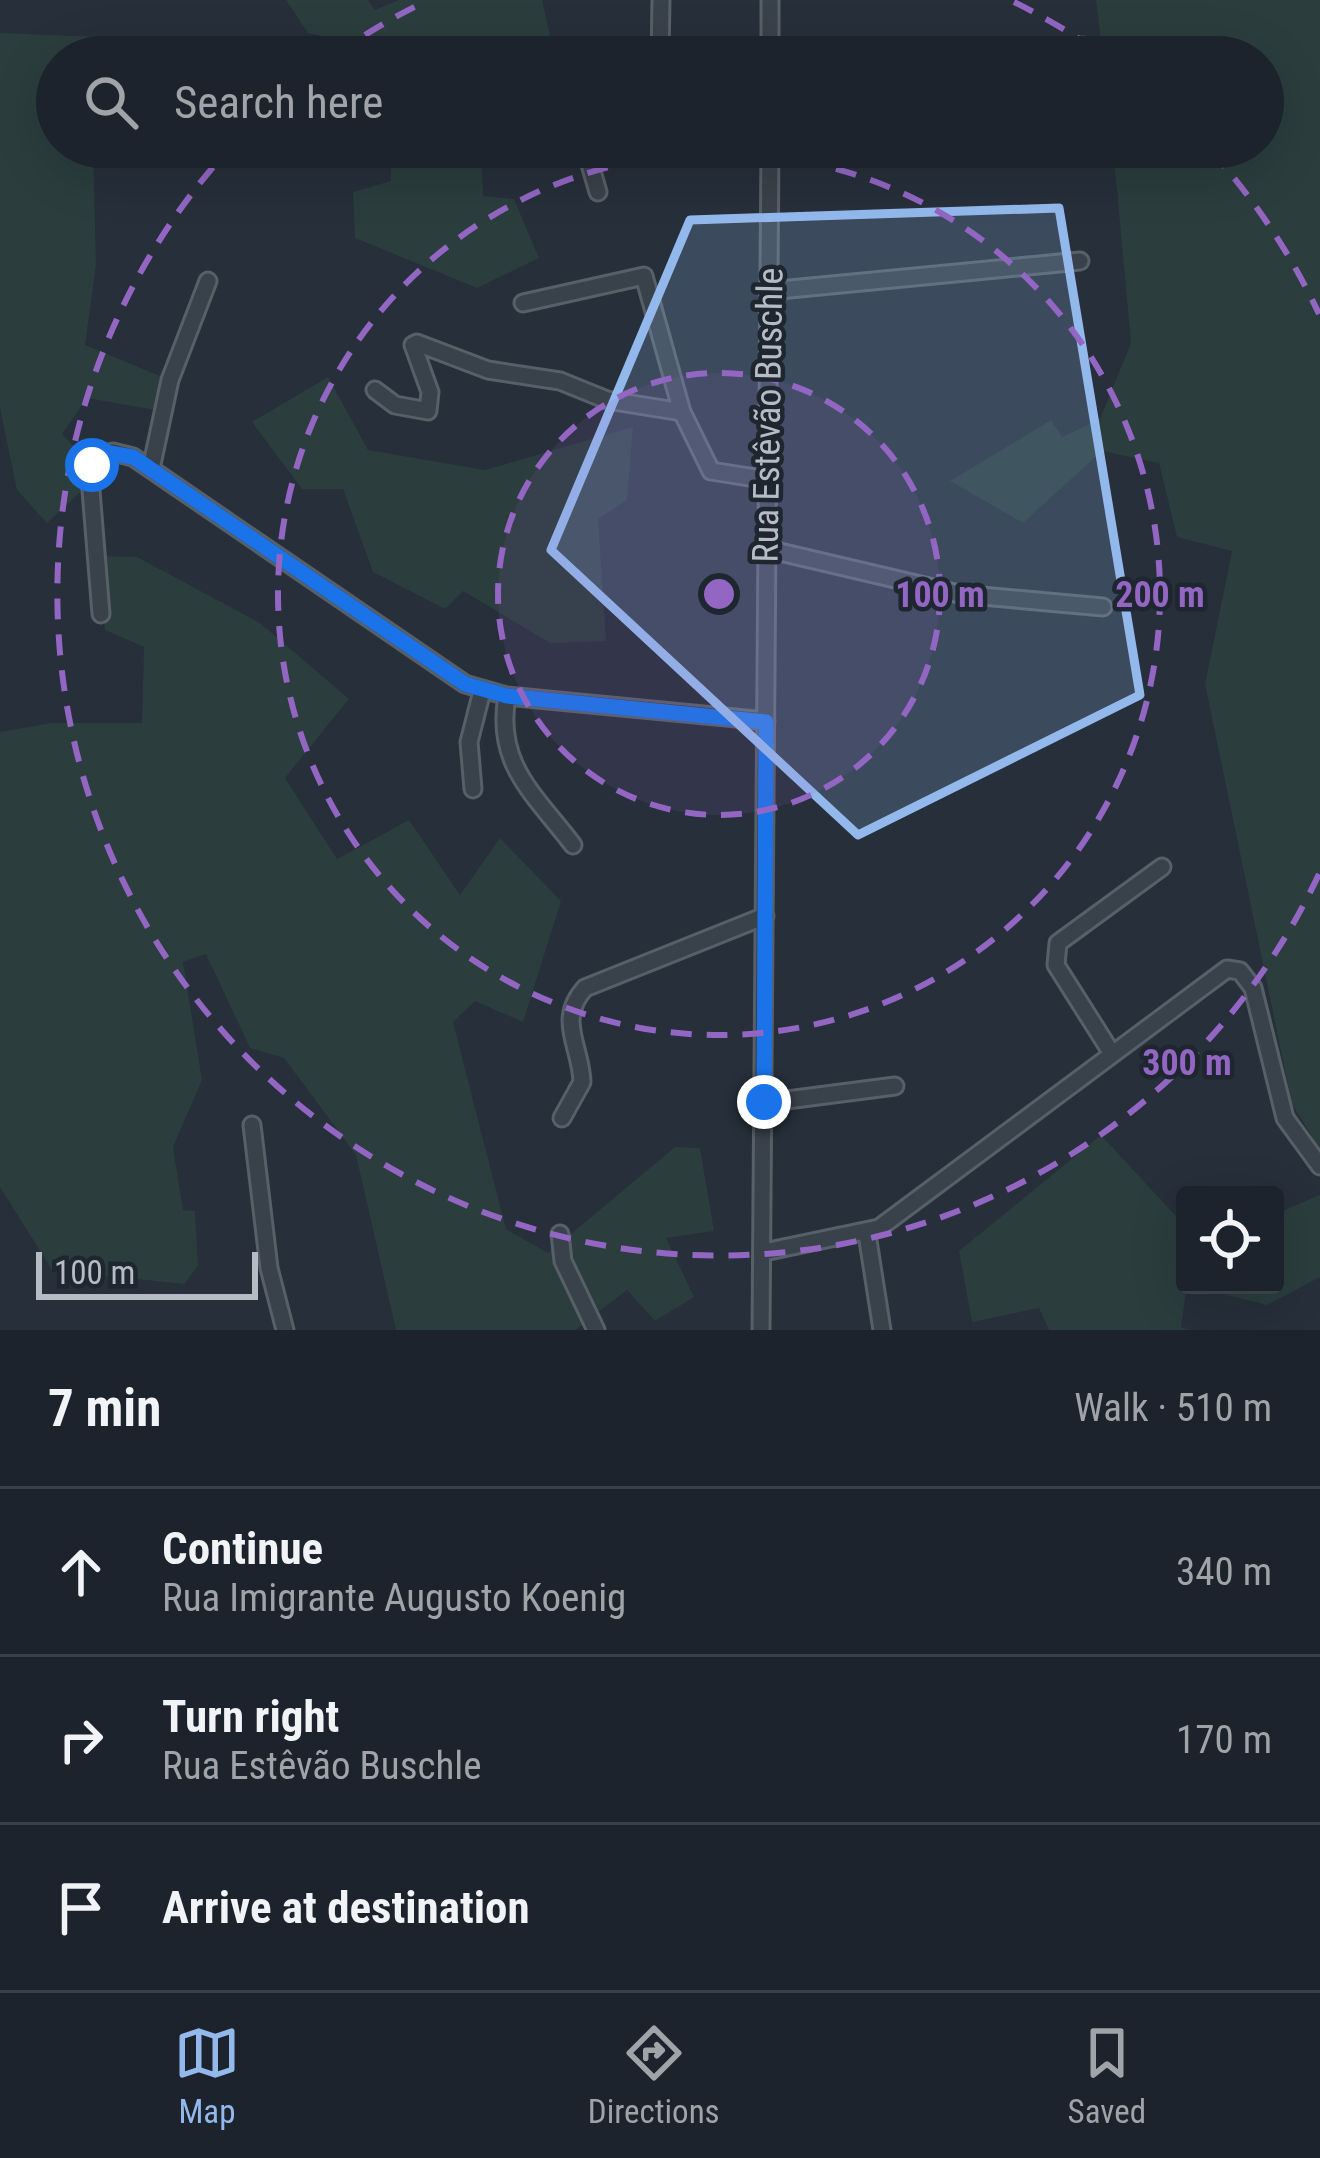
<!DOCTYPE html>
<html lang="en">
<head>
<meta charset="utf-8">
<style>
  body { margin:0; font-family:"Roboto Condensed",sans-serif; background:#252b34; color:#f1f3f6 }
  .controls { position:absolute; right:36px; bottom:36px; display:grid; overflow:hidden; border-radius:12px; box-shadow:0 12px 48px #0002 }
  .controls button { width:108px; height:108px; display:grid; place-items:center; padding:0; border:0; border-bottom:3px solid #3a4048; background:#1c232c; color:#f1f3f6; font:60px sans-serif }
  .scale { position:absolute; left:36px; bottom:30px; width:222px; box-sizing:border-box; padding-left:12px; border:6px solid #b5bcc6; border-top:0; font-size:33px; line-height:42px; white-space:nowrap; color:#b5bcc6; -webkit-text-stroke:9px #1e262f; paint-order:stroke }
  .stop { position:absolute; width:36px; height:36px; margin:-27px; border:9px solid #1a73e8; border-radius:50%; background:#fff }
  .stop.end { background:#1a73e8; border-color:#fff; box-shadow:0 3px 12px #0008 }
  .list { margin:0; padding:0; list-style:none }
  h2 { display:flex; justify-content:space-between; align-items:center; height:156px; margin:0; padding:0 48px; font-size:51px }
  h2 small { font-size:39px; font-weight:400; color:#a0a4a9 }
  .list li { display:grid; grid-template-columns:78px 1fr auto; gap:36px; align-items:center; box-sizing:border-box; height:168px; padding:0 48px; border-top:3px solid #3a4048 }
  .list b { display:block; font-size:45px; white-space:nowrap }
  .list p { margin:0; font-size:39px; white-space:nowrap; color:#a0a4a9 }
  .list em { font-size:39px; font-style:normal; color:#a0a4a9 }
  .icon { flex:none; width:66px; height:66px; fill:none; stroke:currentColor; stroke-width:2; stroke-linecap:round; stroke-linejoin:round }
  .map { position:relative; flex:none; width:1320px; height:1330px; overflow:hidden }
  .search { position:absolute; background:#1c232c; box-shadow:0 12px 48px #0002; left:36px; right:36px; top:36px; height:132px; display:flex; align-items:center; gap:30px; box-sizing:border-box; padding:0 42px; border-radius:66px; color:#a0a4a9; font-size:45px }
  .sheet { height:660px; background:#1c232c }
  nav { display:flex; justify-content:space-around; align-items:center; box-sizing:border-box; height:168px; border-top:3px solid #3a4048; background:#1c232c; font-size:33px; color:#a0a4a9 }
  nav a { display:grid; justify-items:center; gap:6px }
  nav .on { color:#93b9ec }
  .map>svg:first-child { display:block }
  .green { fill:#2b3d3d }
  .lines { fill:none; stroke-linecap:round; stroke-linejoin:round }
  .minor-casing { stroke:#575f68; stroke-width:21 }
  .minor { stroke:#39414a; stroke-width:15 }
  .route { stroke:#1a73e8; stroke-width:15 }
  .marked { fill:#93b9ec; fill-opacity:0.2; stroke:#93b9ec; stroke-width:9; stroke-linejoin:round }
  .ring { fill:none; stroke:#9266c2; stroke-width:6; stroke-dasharray:21 15 }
  .labels { text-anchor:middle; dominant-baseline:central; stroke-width:9; stroke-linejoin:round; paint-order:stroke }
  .street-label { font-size:36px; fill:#b5bcc6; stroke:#1e262f }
  .centre { fill:#9266c2; stroke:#1e262f; stroke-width:6 }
  .ring-label { font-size:36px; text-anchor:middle; font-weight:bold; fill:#9266c2; stroke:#1e262f; stroke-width:9; stroke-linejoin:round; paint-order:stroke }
</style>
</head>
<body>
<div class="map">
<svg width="1320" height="1330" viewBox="0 0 1320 1330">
  <rect width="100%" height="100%" fill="#262f3a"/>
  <path class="green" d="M286 0H368L375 10 399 0H542L555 57H390V50L308 33Z
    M1096 0H1320V1150L1292 1104 1205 684 1232 551 1177 537 1159 463 1102 451 1023 523 950 481 1051 420 1062 437 1100 419 1131 343 1113 147H1263V57H1103Z
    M0 33 101 37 110 57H57V147H93L96 265 85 345 170 380 161 411 87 398 62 434 92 465 89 484 47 523 17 490 0 408Z
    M391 147H512L481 152 483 196 514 199 539 258 477 288 355 238 353 192 391 181Z
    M328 377 368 450 485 470 633 427 627 500 598 519 606 641 550 643 463 591 445 609 373 572 343 489H302L252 422Z
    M93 556 137 557 260 623 349 699 285 778 337 859 409 820 460 895 500 838 561 901 523 1022 475 1001 453 1022 506 1229 548 1253 675 1147 700 1148 714 1231 666 1238 694 1297 655 1321 627 1290 575 1330H396L356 1155 284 1058 250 1048 206 954 183 962 202 1080 173 1147 183 1210 195 1211 198 1266 184 1284 52 1270 0 1187V732L51 723H142L144 647 105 630Z
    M1101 1135 1185 1226V1285H1275V1214L1320 1195V1277L1267 1305 1187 1285 1181 1327 1190 1330H1049L1039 1308 972 1322 959 1251Z"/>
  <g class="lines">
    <defs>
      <path id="minor" d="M770 0V57
        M660 57 661 0
        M938 57 1084 46
        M585 147 598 192
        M769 291 1080 261
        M523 303 644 276 682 412
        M375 390 395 405 428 411 430 392 413 345 417 343 488 370 560 381 607 400 682 412 711 471 768 480
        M151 469 170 380 208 281
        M767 549 959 594 1103 607
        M101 614 90 478 95 456 113 452 133 457 465 684 507 696 766 721
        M507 696C495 764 534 794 573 845
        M473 789 469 742 482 691
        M1111 1052 1056 965 1058 943 1162 867
        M764 1103 895 1086
        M562 1118 582 1082C581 1046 556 1020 585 988L765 916
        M252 1125 269 1268 285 1330
        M560 1234 563 1261 596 1330
        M867 1234 882 1330
        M764 1252 879 1228 1227 969 1240 971 1253 988 1285 1118 1320 1166
        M761 1330 770 147"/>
    </defs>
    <use href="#minor" class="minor-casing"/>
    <use href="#minor" class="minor"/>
  </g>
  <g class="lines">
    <path class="route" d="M92 465 104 452 133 457 465 684 507 696 766 722 764 1102"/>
  </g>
  <path class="marked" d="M1059 208 1140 695 858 835 551 550 690 220Z"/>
  <circle cx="719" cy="594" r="221" fill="#9266c2" fill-opacity=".12"/>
  <g class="ring">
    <circle cx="719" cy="594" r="221"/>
    <circle cx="719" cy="594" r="441"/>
    <path d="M1319 874A662 662 0 1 1 227 151M335 55A662 662 0 0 1 424 2M1014 2A662 662 0 0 1 1103 55M1211 151A662 662 0 0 1 1319 314"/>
  </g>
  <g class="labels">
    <g class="street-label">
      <text transform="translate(768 415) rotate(-89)">Rua Estêvão Buschle</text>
    </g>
  </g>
  <circle cx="719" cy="594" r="18" class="centre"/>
  <g class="ring-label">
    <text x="940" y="607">100 m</text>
    <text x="1160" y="607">200 m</text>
    <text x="1187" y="1075">300 m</text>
  </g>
</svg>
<div class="controls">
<button><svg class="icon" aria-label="locate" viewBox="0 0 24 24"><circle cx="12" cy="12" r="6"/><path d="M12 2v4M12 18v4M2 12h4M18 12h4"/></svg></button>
</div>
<div class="scale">100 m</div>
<div class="stop" style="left:92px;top:465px"></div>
<div class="stop end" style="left:764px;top:1102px"></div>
<div class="search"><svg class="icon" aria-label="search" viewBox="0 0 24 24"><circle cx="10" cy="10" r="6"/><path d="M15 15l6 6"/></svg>Search here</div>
</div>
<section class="sheet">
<h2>7 min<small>Walk · 510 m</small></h2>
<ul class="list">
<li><svg class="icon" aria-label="ahead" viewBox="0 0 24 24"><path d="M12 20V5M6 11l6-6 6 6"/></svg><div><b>Continue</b><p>Rua Imigrante Augusto Koenig</p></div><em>340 m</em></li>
<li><svg class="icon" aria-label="right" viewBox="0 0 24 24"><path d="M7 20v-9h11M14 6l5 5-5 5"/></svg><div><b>Turn right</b><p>Rua Estêvão Buschle</p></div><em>170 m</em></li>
<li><svg class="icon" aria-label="arrive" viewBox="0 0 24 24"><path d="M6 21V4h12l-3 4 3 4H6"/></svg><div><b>Arrive at destination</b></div></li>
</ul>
</section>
<nav>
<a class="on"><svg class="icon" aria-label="map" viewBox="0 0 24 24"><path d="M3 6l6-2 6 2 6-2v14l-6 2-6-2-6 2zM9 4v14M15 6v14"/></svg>Map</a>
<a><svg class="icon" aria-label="directions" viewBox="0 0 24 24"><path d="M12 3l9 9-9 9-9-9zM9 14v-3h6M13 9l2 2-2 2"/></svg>Directions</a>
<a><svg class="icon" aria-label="saved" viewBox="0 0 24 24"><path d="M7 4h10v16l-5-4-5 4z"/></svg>Saved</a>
</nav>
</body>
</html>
